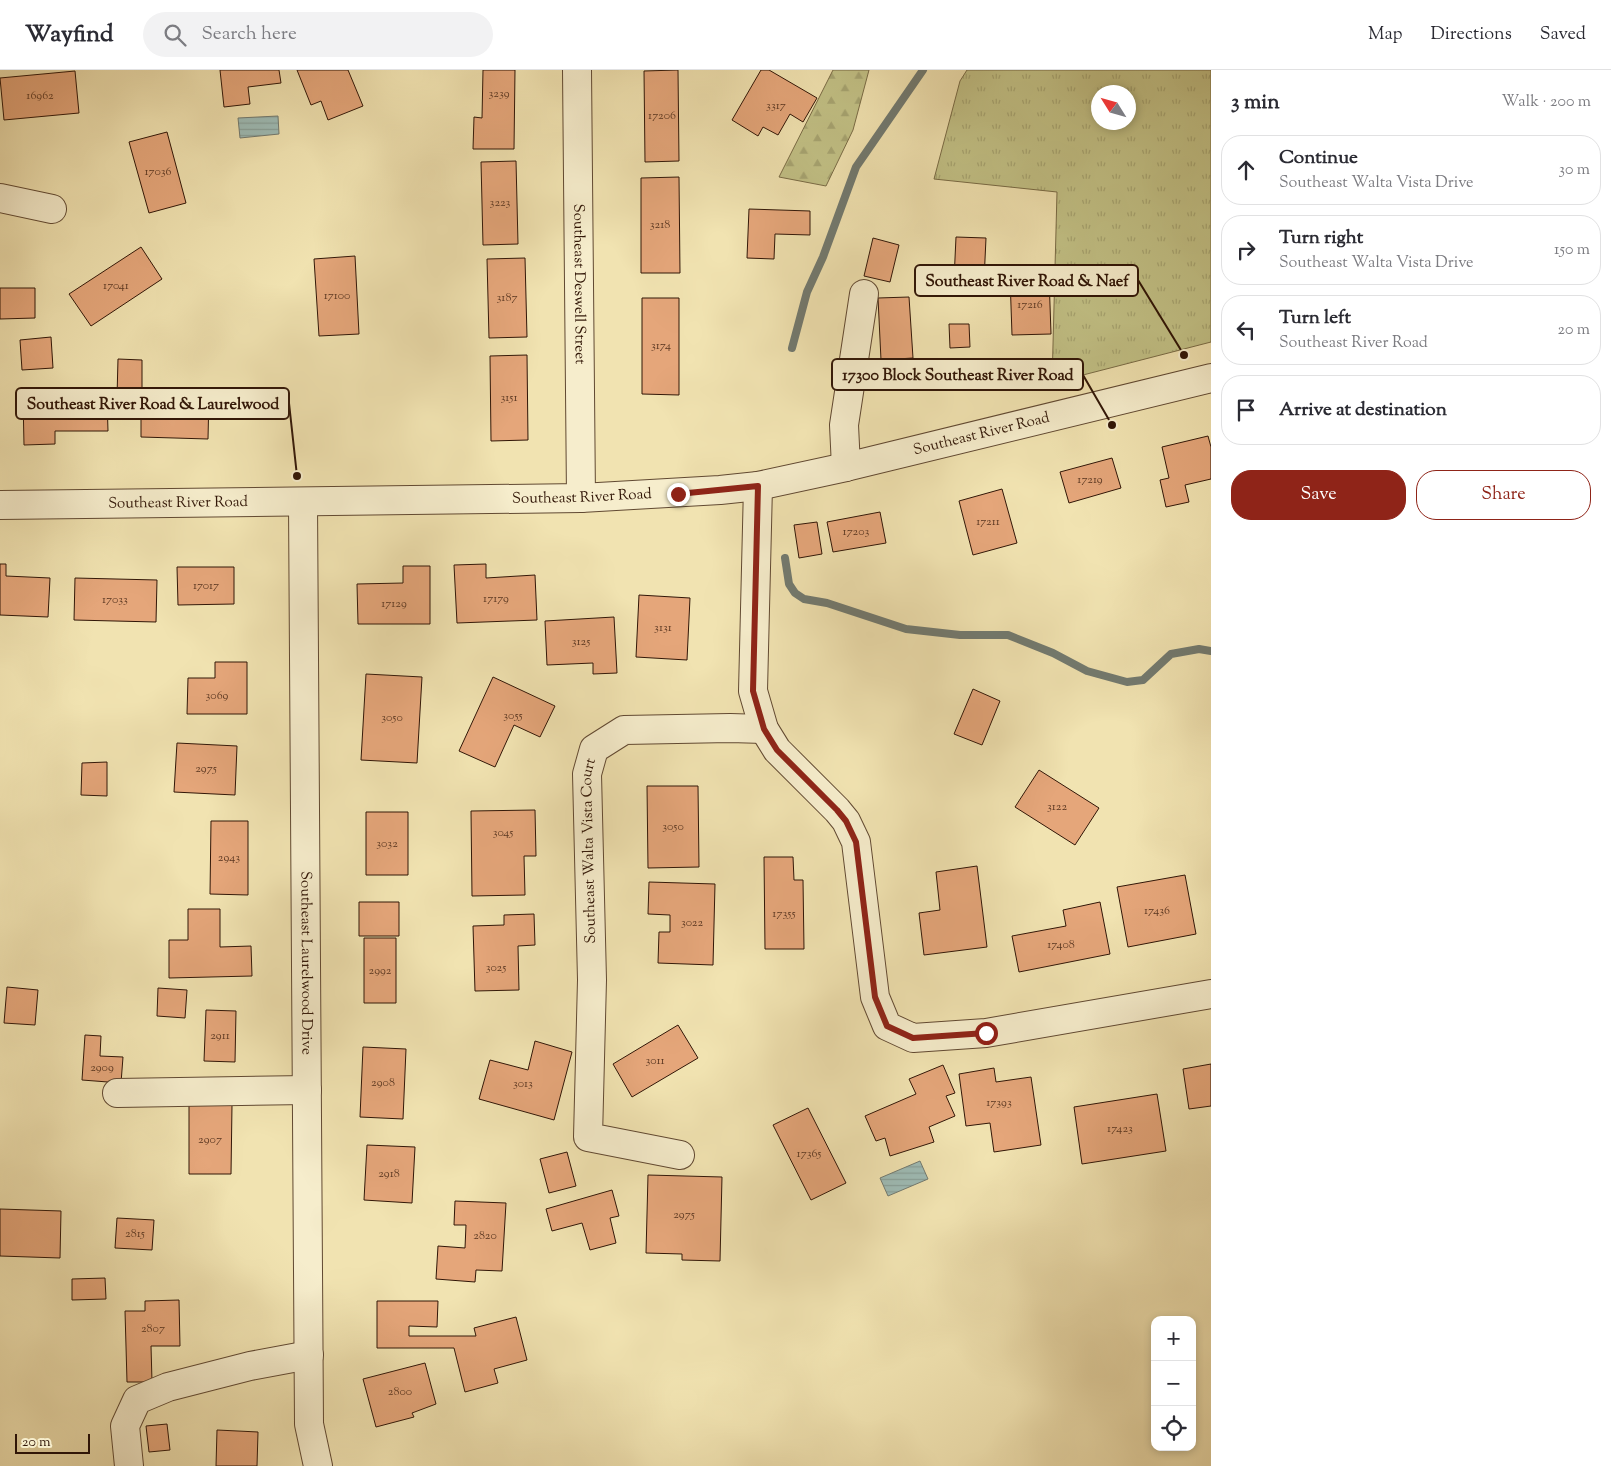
<!DOCTYPE html>
<html lang="en">
<head>
<meta charset="utf-8">
<style>
  body { margin:0; font-family:"Sorts Mill Goudy",serif; background:#f2f2f3; color:#2b2b33 }
  .controls { position:absolute; right:15px; bottom:15px; display:grid; overflow:hidden; border-radius:10px; box-shadow:0 2px 8px #0003 }
  .controls button { width:45px; height:45px; display:grid; place-items:center; padding:0; border:0; border-bottom:1px solid #e1e1e2; background:#fff; color:#2b2b33; font:25px sans-serif }
  .compass { position:absolute; left:1091px; top:15px; width:45px; height:45px; border-radius:50%; background:#fff; box-shadow:0 2px 8px #0003; rotate:307deg }
  .scale { position:absolute; left:15px; bottom:12px; width:75px; box-sizing:border-box; padding-left:5px; border:2px solid #311607; border-top:0; font-size:14px; line-height:18px; white-space:nowrap; color:#311607; -webkit-text-stroke:4px #f6edcc; paint-order:stroke }
  .stop { position:absolute; width:15px; height:15px; margin:-11px; border:4px solid #8f2418; border-radius:50%; background:#fff }
  .stop.end { background:#8f2418; border-color:#fff; box-shadow:0 1px 5px #0008 }
  .list { margin:0; padding:0; list-style:none }
  h2 { display:flex; justify-content:space-between; align-items:center; height:65px; margin:0; padding:0 20px; font-size:21px }
  h2 small { font-size:16px; font-weight:400; color:#7c7c81 }
  .list li { display:grid; grid-template-columns:32px 1fr auto; gap:15px; align-items:center; box-sizing:border-box; height:70px; margin:0 10px 10px; padding:0 10px; border:1px solid #e1e1e2; border-radius:20px }
  .list b { display:block; font-size:19px; white-space:nowrap }
  .list p { margin:0; font-size:16px; white-space:nowrap; color:#7c7c81 }
  .list em { font-size:16px; font-style:normal; color:#7c7c81 }
  .actions { display:flex; gap:10px; padding:15px 20px }
  .actions a { flex:1; padding:11px 0; border:1px solid #8f2418; border-radius:20px; text-align:center; font-size:18px; color:#8f2418 }
  .actions .main { background:#8f2418; color:#fff }
  .icon { flex:none; width:28px; height:28px; fill:none; stroke:currentColor; stroke-width:2; stroke-linecap:round; stroke-linejoin:round }
  .map { position:relative; flex:none; width:1211px; height:1396px; overflow:hidden }
  header { display:flex; align-items:center; gap:30px; box-sizing:border-box; height:70px; padding:0 25px; background:#fff; border-bottom:1px solid #e1e1e2 }
  header strong { font-size:24px }
  nav { display:flex; gap:28px; margin-inline-start:auto; font-size:18px }
  .search { width:350px; height:45px; background:#f2f2f3; display:flex; align-items:center; gap:12px; box-sizing:border-box; padding:0 18px; border-radius:28px; color:#7c7c81; font-size:19px }
  main { display:flex }
  aside { flex:1; background:#fff }
  .map>svg:first-child { display:block }
  .grass { fill:url(#grass-tufts); stroke:#7a6c46; fill-rule:evenodd }
  .forest { fill:url(#forest-firs); stroke:#7a6c46 }
  .water { fill:url(#water-rules); stroke:#727a70 }
  .lines { fill:none; stroke-linecap:round; stroke-linejoin:round }
  .stream { stroke:#727a70; stroke-width:8 }
  .building { fill:#e5a67a; stroke:#311607 }
  .minor-casing { stroke:#614932; stroke-width:30 }
  .minor { stroke:#f6edcc; stroke-width:28 }
  .route { stroke:#8f2418; stroke-width:6 }
  .labels { text-anchor:middle; dominant-baseline:central; stroke-width:4; stroke-linejoin:round; paint-order:stroke }
  .number-label { font-size:12px; fill:#5e3a24 }
  .street-label { font-size:15px; fill:#311607; stroke:#f6edcc }
  .leader { fill:none; stroke:#311607; stroke-width:2 }
  .callout-dot { fill:#311607; stroke:#f6edcc; stroke-width:2 }
  .callout { fill:#f6edcc; stroke:#311607; stroke-width:2 }
  .callout-label { font-size:16px; text-anchor:middle; font-weight:bold; fill:#311607 }
</style>
</head>
<body>
<header>
<strong>Wayfind</strong>
<div class="search"><svg class="icon" aria-label="search" viewBox="0 0 24 24"><circle cx="10" cy="10" r="6"/><path d="M15 15l6 6"/></svg>Search here</div>
<nav><a>Map</a><a>Directions</a><a>Saved</a></nav>
</header>
<main>
<div class="map">
<svg width="1211" height="1396" viewBox="0 0 1211 1396">
  <defs>
    <pattern id="grass-tufts" width="24" height="20" patternUnits="userSpaceOnUse" patternTransform="scale(1.25)"><rect width="24" height="20" fill="#c2c186"/><path d="M3 7l-1-3M5 7V3M7 7l1-3M15 17l-1-3M17 17v-4M19 17l1-3" fill="none" stroke="#a7a572"/></pattern>
    <pattern id="forest-firs" width="22" height="20" patternUnits="userSpaceOnUse" patternTransform="scale(1.25)"><rect width="22" height="20" fill="#c2c186"/><path d="M5 1l3.5 6h-7zM16 11l3.5 6h-7z" fill="#a7a572"/></pattern>
    <pattern id="water-rules" width="6" height="5" patternUnits="userSpaceOnUse" patternTransform="scale(1.25)"><rect width="6" height="5" fill="#9ebcb6"/><path d="M0 2.5h6" fill="none" stroke="#89a19b"/></pattern>
  </defs>
  <rect width="100%" height="100%" fill="#f1e3b1"/>
  <filter id="stains"><feTurbulence type="fractalNoise" baseFrequency=".004" numOctaves="4"/><feColorMatrix values="0 0 0 0 .2 0 0 0 0 .09 0 0 0 0 .02 0 0 0 .5 -.17"/></filter>
  <radialGradient id="worn" r=".72"><stop offset=".6" stop-color="#630" stop-opacity="0"/><stop offset="1" stop-color="#630" stop-opacity=".3"/></radialGradient>
  <path class="grass" d="M967 0H1211V272L1052 313 1057 122 934 109 960 11ZM1098 22H1128V52H1098Z"/>
  <path class="forest" d="M833 0H869L853 60 826 116 779 107Z"/>
  <path class="water" d="M278 46 279 64 240 68 238 48Z
    M920 1091 928 1109 888 1126 880 1108Z"/>
  <g class="lines">
    <path class="stream" d="M792 278 807 222 823 187 856 97 923 0
      M785 488 789 514 795 523 804 529 827 533 906 559 960 565H1008L1053 583 1087 601 1127 612 1143 610 1171 584 1199 579 1211 581"/>
  </g>
  <path class="building" d="M220 0H279L281 13 248 17 250 34 224 37Z
    M297 0H348L363 36 328 50 321 31 311 35Z
    M483 0H515L514 79H473L474 47 482 48Z
    M678 0 679 91 645 92 644 1Z
    M761 0H769L817 28 803 52 790 44 778 65 763 57 758 66 732 50Z
    M75 1 79 43 4 50 0 8Z
    M167 62 186 133 149 143 129 72Z
    M516 91 518 174 483 175 481 92Z
    M679 107 680 203H641V108Z
    M749 139 810 141V165L775 164 774 189 747 188Z
    M956 167 986 168 984 211 954 210Z
    M873 168 899 175 890 212 864 206Z
    M141 177 162 209 91 256 69 224Z
    M355 186 359 264 319 266 314 189Z
    M525 188 527 267 489 268 487 189Z
    M1049 206 1051 264 1012 265 1010 207Z
    M0 218H35V248L0 249Z
    M909 227 913 288 881 290 878 228Z
    M642 228H679V325L642 324Z
    M949 254H969L970 277 950 278Z
    M51 267 53 298 22 300 20 270Z
    M527 285 528 370 491 371 490 286Z
    M118 289 142 290V322L209 324 208 369 141 367V328L117 327Z
    M23 328H107L108 361H55V374L24 375Z
    M1208 366 1211 377V409L1185 415 1189 432 1166 437 1160 410 1169 408 1162 377Z
    M1112 388 1121 418 1069 433 1060 402Z
    M1002 419 1017 473 973 485 959 431Z
    M880 442 886 473 833 482 827 452Z
    M817 452 822 484 799 488 794 455Z
    M0 494H6V506L50 508 48 547 0 545Z
    M486 494V508L535 505 537 550 457 553 454 495Z
    M403 496H430V554H358L357 514 403 513Z
    M177 497H234V534L178 535Z
    M75 508 157 510 156 552 74 550Z
    M639 525 690 528 687 590 636 587Z
    M614 547 617 603 593 604V593L547 595 545 551Z
    M215 592H247V644H187L188 608H215Z
    M366 604 422 607 417 693 361 690Z
    M493 607 555 636 540 667 514 655 495 697 459 681Z
    M973 619 1000 631 982 675 954 664Z
    M177 673 237 676 235 725 174 722Z
    M107 692V726L81 725 82 693Z
    M1039 700 1099 738 1075 775 1015 737Z
    M647 716H698L699 797 648 798Z
    M535 740 536 786H524L525 825 472 826 471 741Z
    M366 742H408V805H366Z
    M211 751H248V825L210 824Z
    M764 787H793L794 810H803L804 879H765Z
    M977 796 987 877 924 885 919 843 940 840 936 802Z
    M1185 805 1196 864 1128 877 1117 817Z
    M649 812 715 814 713 895 658 893 659 862H670V845L648 844Z
    M359 832H399V866H359Z
    M1100 832 1110 884 1019 902 1012 866 1066 856 1063 840Z
    M188 839H220V877L251 876 252 906 169 908V870H188Z
    M534 844 535 875 518 876 519 920 475 921 473 856 504 855V845Z
    M364 868H396V933H364Z
    M7 917 38 920 35 955 4 953Z
    M158 918 187 920 185 948 157 946Z
    M206 940 236 941 235 992 204 991Z
    M678 955 698 988 632 1027 613 994Z
    M85 965 101 966 100 986 123 987 121 1013 82 1010Z
    M535 971 572 982 554 1050 479 1029 490 990 528 1000Z
    M363 977 406 979 403 1049 360 1047Z
    M1211 994V1036L1189 1039 1183 999Z
    M943 995 955 1023 946 1026 955 1046 929 1057 934 1072 890 1086 885 1068 876 1071 865 1046 916 1024 909 1009Z
    M994 998 996 1012 1031 1007 1041 1075 994 1082 990 1053 966 1056 959 1004Z
    M1157 1024 1166 1081 1082 1094 1074 1037Z
    M189 1034 232 1035 231 1104H189Z
    M808 1038 846 1113 811 1130 773 1055Z
    M367 1075 415 1077 412 1133 364 1130Z
    M567 1082 576 1116 549 1123 540 1089Z
    M648 1105 722 1107 720 1191 682 1190V1184L646 1183Z
    M612 1120 619 1146 610 1148 616 1173 590 1180 582 1153 552 1161 546 1139Z
    M455 1131 506 1133 502 1201 476 1200 475 1212 436 1209 438 1176 465 1178 466 1155H454Z
    M0 1139 61 1141 60 1188 0 1186Z
    M117 1148 154 1150 152 1180 115 1178Z
    M105 1208 106 1229 72 1230V1209Z
    M179 1230 180 1276H151L152 1312H127L125 1241H145V1231Z
    M377 1231H438L437 1257 409 1256V1266H476L474 1258 516 1247 527 1290 494 1299 498 1313 465 1322 454 1278H377Z
    M425 1293 436 1334 412 1343 414 1347 376 1357 363 1309Z
    M167 1354 170 1380 149 1382 146 1356Z
    M217 1360 258 1362 257 1396H216Z"/>
  <g class="lines">
    <defs>
      <g id="minor">
        <path id="s1" d="M577 0 581 428"/>
        <path d="M0 128 52 139"/>
        <path d="M846 397 844 355 864 224"/>
        <path d="M758 416 753 621 764 659 777 680 837 740 846 751 856 772 875 927 887 956 913 968 986 963 1211 924"/>
        <path id="s2" d="M303 433 309 1354 318 1396"/>
        <path id="s3" d="M0 435 581 428 720 420 758 416 846 397 1211 308"/>
        <path d="M117 1023 307 1020"/>
        <path id="s4" d="M680 1085 588 1067 592 910 587 704 594 679 624 660 730 658 764 659"/>
        <path d="M129 1396 125 1356 137 1330 168 1317 250 1296 309 1285"/>
      </g>
    </defs>
    <use href="#minor" class="minor-casing"/>
    <use href="#minor" class="minor"/>
  </g>
  <g class="lines">
    <path class="route" d="M678 424 758 416 753 621 764 659 777 680 837 740 846 751 856 772 875 927 887 956 913 968 986 963"/>
  </g>
  <g class="labels">
    <g class="number-label">
      <text x="499" y="24">3239</text>
      <text x="40" y="26">16962</text>
      <text x="776" y="36">3317</text>
      <text x="662" y="46">17206</text>
      <text x="158" y="102">17036</text>
      <text x="500" y="133">3223</text>
      <text x="660" y="155">3218</text>
      <text x="116" y="216">17041</text>
      <text x="337" y="226">17100</text>
      <text x="507" y="228">3187</text>
      <text x="1030" y="235">17216</text>
      <text x="661" y="276">3174</text>
      <text x="509" y="328">3151</text>
      <text x="1090" y="410">17219</text>
      <text x="988" y="452">17211</text>
      <text x="856" y="462">17203</text>
      <text x="206" y="516">17017</text>
      <text x="496" y="529">17179</text>
      <text x="115" y="530">17033</text>
      <text x="394" y="534">17129</text>
      <text x="663" y="558">3131</text>
      <text x="581" y="572">3125</text>
      <text x="217" y="626">3069</text>
      <text x="513" y="646">3055</text>
      <text x="392" y="648">3050</text>
      <text x="206" y="699">2975</text>
      <text x="1057" y="737">3122</text>
      <text x="673" y="757">3050</text>
      <text x="503" y="763">3045</text>
      <text x="387" y="774">3032</text>
      <text x="229" y="788">2943</text>
      <text x="1157" y="841">17436</text>
      <text x="784" y="844">17355</text>
      <text x="692" y="853">3022</text>
      <text x="1061" y="875">17408</text>
      <text x="496" y="898">3025</text>
      <text x="380" y="901">2992</text>
      <text x="220" y="966">2911</text>
      <text x="655" y="991">3011</text>
      <text x="102" y="998">2909</text>
      <text x="383" y="1013">2908</text>
      <text x="523" y="1014">3013</text>
      <text x="999" y="1033">17393</text>
      <text x="1120" y="1059">17423</text>
      <text x="210" y="1070">2907</text>
      <text x="809" y="1084">17365</text>
      <text x="389" y="1104">2918</text>
      <text x="684" y="1145">2975</text>
      <text x="135" y="1164">2815</text>
      <text x="485" y="1166">2820</text>
      <text x="153" y="1259">2807</text>
      <text x="400" y="1322">2800</text>
    </g>
    <g class="street-label">
      <text stroke="none"><textPath href="#s1" startOffset="214">Southeast Deswell Street</textPath></text>
      <text stroke="none"><textPath href="#s3" startOffset="988">Southeast River Road</textPath></text>
      <text stroke="none"><textPath href="#s3" startOffset="582">Southeast River Road</textPath></text>
      <text stroke="none"><textPath href="#s3" startOffset="178">Southeast River Road</textPath></text>
      <text stroke="none"><textPath href="#s4" startOffset="380">Southeast Walta Vista Court</textPath></text>
      <text stroke="none"><textPath href="#s2" startOffset="460">Southeast Laurelwood Drive</textPath></text>
    </g>
  </g>
  <path class="leader" d="M1184 285L1138 210M1112 355L1083 305M297 406L289 333"/>
  <g class="callout-dot">
    <circle cx="1184" cy="285" r="5"/>
    <circle cx="1112" cy="355" r="5"/>
    <circle cx="297" cy="406" r="5"/>
  </g>
  <g class="callout">
    <rect x="915" y="195" width="223" height="31" rx="5"/>
    <rect x="832" y="289" width="251" height="31" rx="5"/>
    <rect x="16" y="318" width="273" height="31" rx="5"/>
  </g>
  <g class="callout-label">
    <text x="1027" y="216">Southeast River Road &amp; Naef</text>
    <text x="958" y="310">17300 Block Southeast River Road</text>
    <text x="153" y="339">Southeast River Road &amp; Laurelwood</text>
  </g>
  <rect width="100%" height="100%" filter="url(#stains)"/>
  <rect width="100%" height="100%" fill="url(#worn)"/>
</svg>
<div class="controls">
<button>+</button>
<button>−</button>
<button><svg class="icon" aria-label="locate" viewBox="0 0 24 24"><circle cx="12" cy="12" r="6"/><path d="M12 2v4M12 18v4M2 12h4M18 12h4"/></svg></button>
</div>
<svg class="compass" viewBox="-18 -18 36 36"><path d="M0-13l5 13h-10z" fill="#e53935"/><path d="M0 13l5-13h-10z" fill="#7c7c81"/></svg>
<div class="scale">20 m</div>
<div class="stop" style="left:986px;top:963px"></div>
<div class="stop end" style="left:678px;top:424px"></div>
</div>
<aside>
<h2>3 min<small>Walk · 200 m</small></h2>
<ul class="list">
<li><svg class="icon" aria-label="ahead" viewBox="0 0 24 24"><path d="M12 20V5M6 11l6-6 6 6"/></svg><div><b>Continue</b><p>Southeast Walta Vista Drive</p></div><em>30 m</em></li>
<li><svg class="icon" aria-label="right" viewBox="0 0 24 24"><path d="M7 20v-9h11M14 6l5 5-5 5"/></svg><div><b>Turn right</b><p>Southeast Walta Vista Drive</p></div><em>150 m</em></li>
<li><svg class="icon" aria-label="left" viewBox="0 0 24 24"><path d="M17 20v-9H6M10 6l-5 5 5 5"/></svg><div><b>Turn left</b><p>Southeast River Road</p></div><em>20 m</em></li>
<li><svg class="icon" aria-label="arrive" viewBox="0 0 24 24"><path d="M6 21V4h12l-3 4 3 4H6"/></svg><div><b>Arrive at destination</b></div></li>
</ul>
<div class="actions"><a class="main">Save</a><a>Share</a></div>
</aside>
</main>
</body>
</html>
